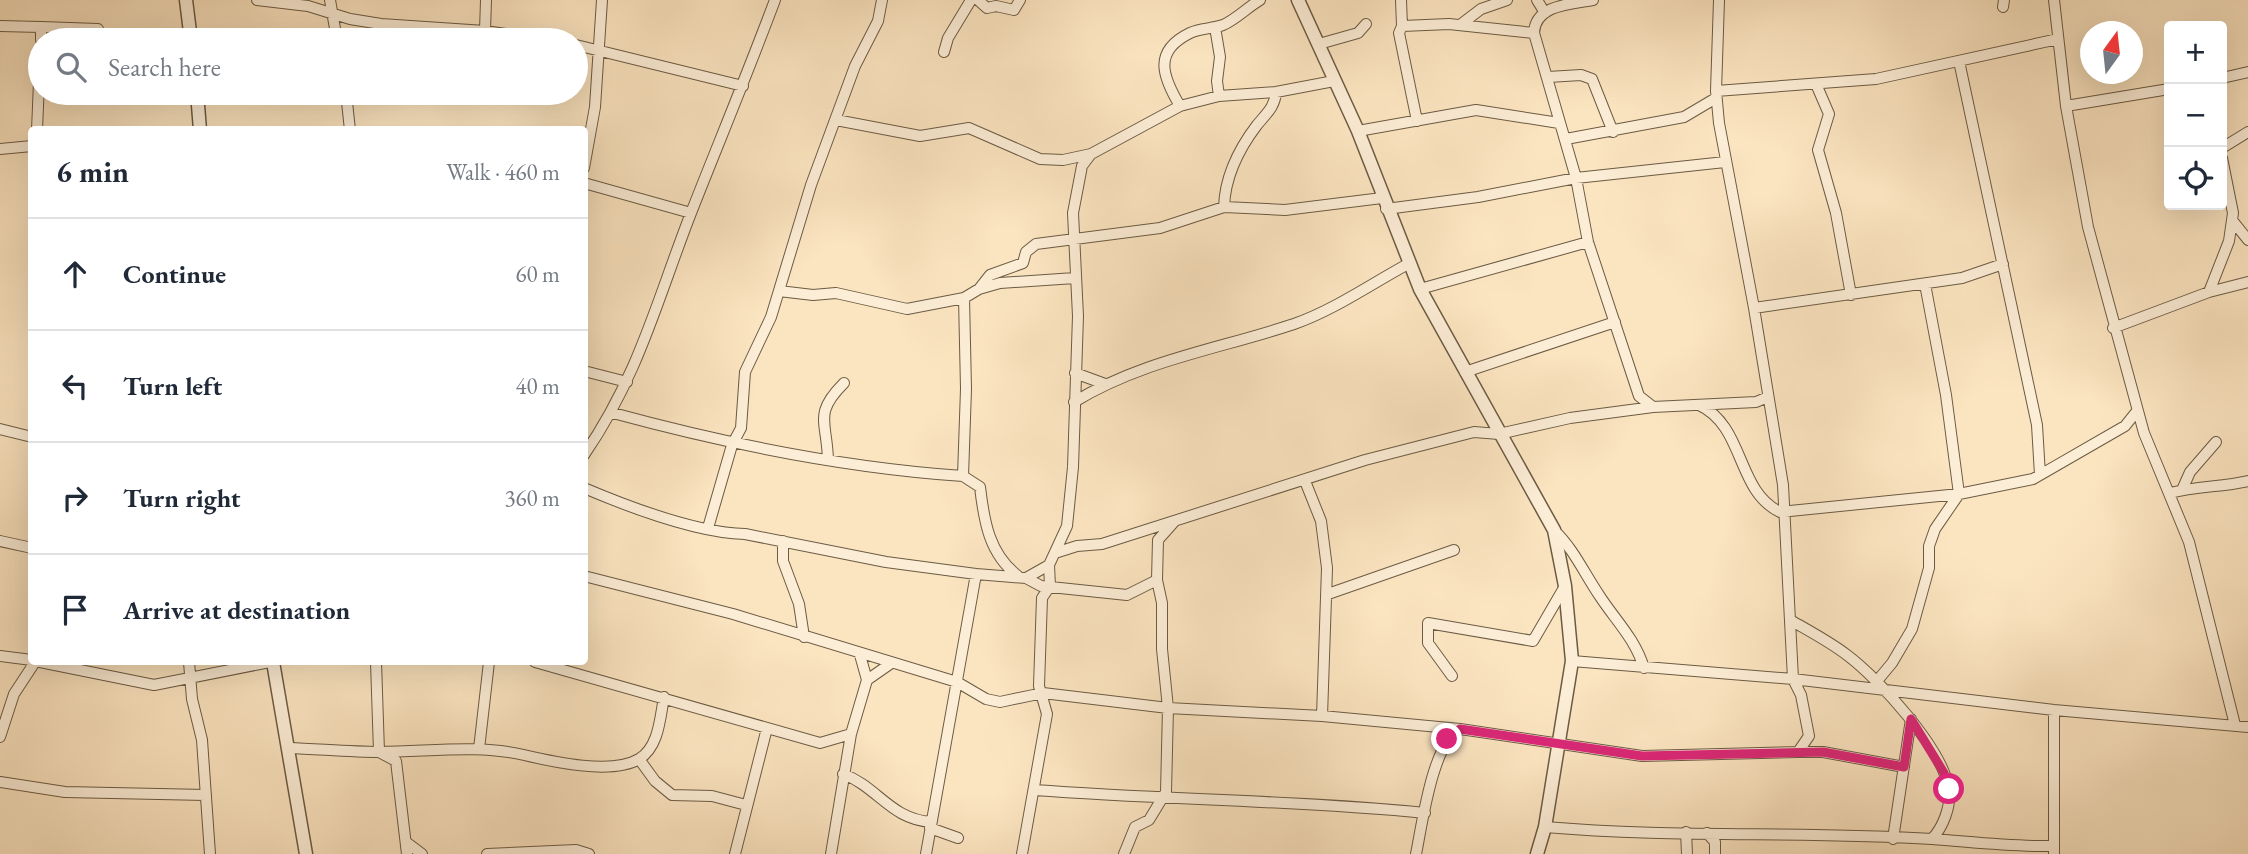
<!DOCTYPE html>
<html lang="en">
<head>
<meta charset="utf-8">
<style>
  body { margin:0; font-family:"EB Garamond",serif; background:#f2f2f3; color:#1f2937 }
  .controls { position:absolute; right:21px; top:21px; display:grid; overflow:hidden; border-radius:7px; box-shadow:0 7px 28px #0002 }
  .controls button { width:63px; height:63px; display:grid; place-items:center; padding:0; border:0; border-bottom:2px solid #e0e1e3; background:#fff; color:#1f2937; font:35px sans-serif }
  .compass { position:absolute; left:2080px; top:21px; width:63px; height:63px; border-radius:50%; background:#fff; box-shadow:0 7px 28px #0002; rotate:15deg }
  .stop { position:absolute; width:21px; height:21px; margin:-16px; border:5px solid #db2777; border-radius:50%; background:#fff }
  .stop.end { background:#db2777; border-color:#fff; box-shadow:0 2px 7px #0008 }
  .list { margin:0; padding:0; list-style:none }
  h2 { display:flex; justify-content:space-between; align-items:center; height:91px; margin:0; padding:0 28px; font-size:30px }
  h2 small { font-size:23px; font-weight:400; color:#747a83 }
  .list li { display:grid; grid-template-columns:46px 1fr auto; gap:21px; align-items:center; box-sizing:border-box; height:112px; padding:0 28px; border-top:2px solid #e0e1e3 }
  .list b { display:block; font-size:26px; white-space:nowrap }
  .list em { font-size:23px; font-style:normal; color:#747a83 }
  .icon { flex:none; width:38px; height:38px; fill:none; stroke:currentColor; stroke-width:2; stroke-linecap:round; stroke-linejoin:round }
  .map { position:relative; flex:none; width:2248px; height:854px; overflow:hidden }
  .search { position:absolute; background:#fff; box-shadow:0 7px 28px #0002; left:28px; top:28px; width:560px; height:77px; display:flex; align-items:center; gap:18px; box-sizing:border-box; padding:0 24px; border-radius:38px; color:#747a83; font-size:26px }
  .panel { position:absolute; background:#fff; box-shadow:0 7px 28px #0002; left:28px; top:126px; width:560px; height:539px; border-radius:7px }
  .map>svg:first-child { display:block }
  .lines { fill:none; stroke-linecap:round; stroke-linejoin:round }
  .minor-casing { stroke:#6c5b43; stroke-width:12 }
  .tertiary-casing { stroke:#6c5b43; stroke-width:15 }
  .minor { stroke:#fcedd6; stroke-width:10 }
  .tertiary { stroke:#fcedd6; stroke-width:12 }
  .route { stroke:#db2777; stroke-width:9 }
</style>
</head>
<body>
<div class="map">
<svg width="2248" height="854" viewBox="0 0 2248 854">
  <rect width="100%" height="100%" fill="#fbe4c0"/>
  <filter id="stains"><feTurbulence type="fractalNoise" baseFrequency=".00286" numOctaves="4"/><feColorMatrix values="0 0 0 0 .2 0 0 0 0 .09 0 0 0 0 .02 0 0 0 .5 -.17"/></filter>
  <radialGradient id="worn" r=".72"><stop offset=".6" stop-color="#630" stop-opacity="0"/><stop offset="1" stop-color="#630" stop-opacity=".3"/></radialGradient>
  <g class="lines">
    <defs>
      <path id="minor" d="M257 0 308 6 350 19 381 24 485 31 548 40
        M330 0 337 40
        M978 0 987 8 996 6 1014 10 1020 0
        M1401 0 1402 26
        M1537 0 1545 13
        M1593 0C1570 4 1535 5 1534 33L1576 178 1588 242 1639 396 1653 407
        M2054 0 2066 106 2088 227 2144 433 2189 542 2235 725
        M2003 7 2004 0
        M1460 25 1481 9 1507 0
        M0 26 41 27V40
        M41 27 98 29
        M1215 27 1220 57 1217 81 1219 96
        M485 31 486 0
        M1319 44 1358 33 1366 24
        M576 45 743 86
        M944 52 948 38 971 0
        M1959 61 2037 425 2040 475
        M1548 77 1581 75 1592 79 1613 132
        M2222 78 2248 72
        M1816 84 1829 114 1818 150 1836 213 1851 295
        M1716 91 1876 79 2058 39
        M346 93 350 130
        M1180 106C1162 76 1153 51 1190 33 1200 28 1212 29 1223 25 1235 20 1248 7 1260 0
        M2066 106 2169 89
        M836 120 920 136 969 128 1040 159 1063 160 1091 154 1180 106 1219 96 1276 92 1334 81
        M1417 121 1399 33 1402 26 1449 24 1534 33
        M37 130 40 58
        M1358 131 1476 110 1559 123
        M1566 139 1684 117 1716 98
        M2222 148 2248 132
        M0 149 32 146
        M584 168 595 107 602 0
        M584 183 691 213
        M1224 207C1225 176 1238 150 1257 125 1266 114 1275 107 1276 92
        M1386 209 1478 197 1576 178 1725 162
        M2232 220 2248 240
        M979 289 990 275 1023 263 1026 252 1036 244 1160 228 1224 207 1285 210 1382 198
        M1420 289 1588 242
        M779 291 813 295 836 293 907 309 964 298 979 289 1000 283 1075 278
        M2209 292 2229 241 2233 213 2222 158
        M1754 308 1962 278 2003 264
        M2113 328 2209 292 2248 282
        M584 371 627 382
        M1465 372 1615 322
        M1075 373 1105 384
        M1074 402C1143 360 1219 349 1294 324 1334 310 1371 284 1408 264
        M1699 405C1745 426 1736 491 1780 512L1959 494 2033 479 2125 426 2137 411
        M613 413C727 444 845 468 963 476L966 389 964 298
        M0 429 32 437
        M584 455C639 375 657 300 691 213 719 142 748 72 775 0
        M828 460C827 421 813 414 844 383
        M963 476 980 487C984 521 989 554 1018 576
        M1305 481 1321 521 1327 568 1322 716
        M584 488C629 507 698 533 745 534L886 562 976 574 1026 578 1049 565 1067 526 1073 467 1078 316 1073 213 1082 166 1091 154
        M2182 490 2190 472 2216 442
        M2170 493C2197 486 2222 487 2248 481
        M708 528 732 445 741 428 745 372 771 317 811 185 855 66 878 21 882 0
        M1554 530C1574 549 1585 575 1601 598 1617 622 1635 639 1644 668
        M0 541 32 548
        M783 541V561L799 604 804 637
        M1055 553 1077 546 1102 544 1365 460 1474 432 1499 434 1570 418 1653 407 1756 402 1768 397
        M584 576 733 614 957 682 986 699 1000 702 1043 693 1168 708 1322 716 1460 729
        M1026 578 1041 586 1127 595 1157 580
        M1328 594 1454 550
        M1792 621C1811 632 1830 642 1847 655 1879 679 1944 750 1949 790 1951 807 1943 827 1932 839
        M0 656 32 660
        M1572 661 1793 679 2054 710 2248 727
        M40 662 154 685 270 662
        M189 662 192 699 202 740 210 854
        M376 662 379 752 396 761 407 854
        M535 662 820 743 851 734
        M1452 676 1428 643V623L1533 641 1565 586
        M867 680 890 664
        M1877 681 1892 663 1912 629 1929 568V546L1935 529 1959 494 1946 395 1925 284
        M2054 710V854
        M0 737 14 694 35 662
        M289 748C319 749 350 752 380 752 428 752 477 744 524 755 554 762 612 775 639 759 659 747 660 718 664 697
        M479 749 489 662
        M1798 752H1823L1904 767
        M639 759 655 781 672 795 712 796 746 805
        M843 774C878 787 890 819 931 822
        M0 782 65 792 206 795
        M1035 790C1165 800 1295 800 1425 813
        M1545 827C1673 838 1803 831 1932 839 1973 842 2012 847 2054 846
        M930 828 958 838
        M1686 832 1687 854
        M1707 833 1715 842V854
        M1893 839 1911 719
        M406 842 422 854
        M487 854 576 850 589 854
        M735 854 767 728
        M831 854 851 734 867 680 860 655
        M926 854 976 574
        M1022 854 1047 714 1039 686 1042 598 1050 586 1049 565
        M1124 854 1135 827 1149 820 1166 792 1168 708 1162 649V603L1157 580 1158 540 1174 522
        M1416 854C1422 825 1433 741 1460 729L1642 756 1798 752 1809 736 1801 695 1793 679 1783 485 1754 308 1719 123 1716 91 1719 0"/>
      <path id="tertiary" d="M186 0 191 40
        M1298 0 1358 131 1420 289 1554 530 1565 586 1572 661 1545 827 1537 854
        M197 93 200 130
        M273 662 306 854"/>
    </defs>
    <use href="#minor" class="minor-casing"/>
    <use href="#tertiary" class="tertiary-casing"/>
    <use href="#minor" class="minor"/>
    <use href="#tertiary" class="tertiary"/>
  </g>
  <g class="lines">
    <path class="route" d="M1447 739 1460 729 1642 756 1823 752 1904 767 1911 719 1944 773 1949 789"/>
  </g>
  <rect width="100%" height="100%" filter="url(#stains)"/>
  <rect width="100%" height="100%" fill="url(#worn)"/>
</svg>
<div class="controls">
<button>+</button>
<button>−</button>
<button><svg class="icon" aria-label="locate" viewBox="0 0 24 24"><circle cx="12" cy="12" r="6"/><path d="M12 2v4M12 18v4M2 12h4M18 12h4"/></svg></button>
</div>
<svg class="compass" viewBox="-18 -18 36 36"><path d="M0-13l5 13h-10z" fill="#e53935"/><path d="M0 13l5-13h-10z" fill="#747a83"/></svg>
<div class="stop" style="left:1949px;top:789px"></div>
<div class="stop end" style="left:1447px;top:739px"></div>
<div class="search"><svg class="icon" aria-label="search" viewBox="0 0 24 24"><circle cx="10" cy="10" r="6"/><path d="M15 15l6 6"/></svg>Search here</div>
<section class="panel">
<h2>6 min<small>Walk · 460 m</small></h2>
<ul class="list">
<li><svg class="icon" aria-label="ahead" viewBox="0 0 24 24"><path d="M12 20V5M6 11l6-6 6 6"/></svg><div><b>Continue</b></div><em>60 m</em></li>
<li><svg class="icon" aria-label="left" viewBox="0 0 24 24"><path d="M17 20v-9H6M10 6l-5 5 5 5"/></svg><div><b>Turn left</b></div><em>40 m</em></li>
<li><svg class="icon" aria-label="right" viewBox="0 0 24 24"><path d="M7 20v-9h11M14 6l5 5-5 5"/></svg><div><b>Turn right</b></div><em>360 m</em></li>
<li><svg class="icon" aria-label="arrive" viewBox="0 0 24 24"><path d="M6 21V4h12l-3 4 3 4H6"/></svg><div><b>Arrive at destination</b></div></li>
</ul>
</section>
</div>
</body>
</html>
